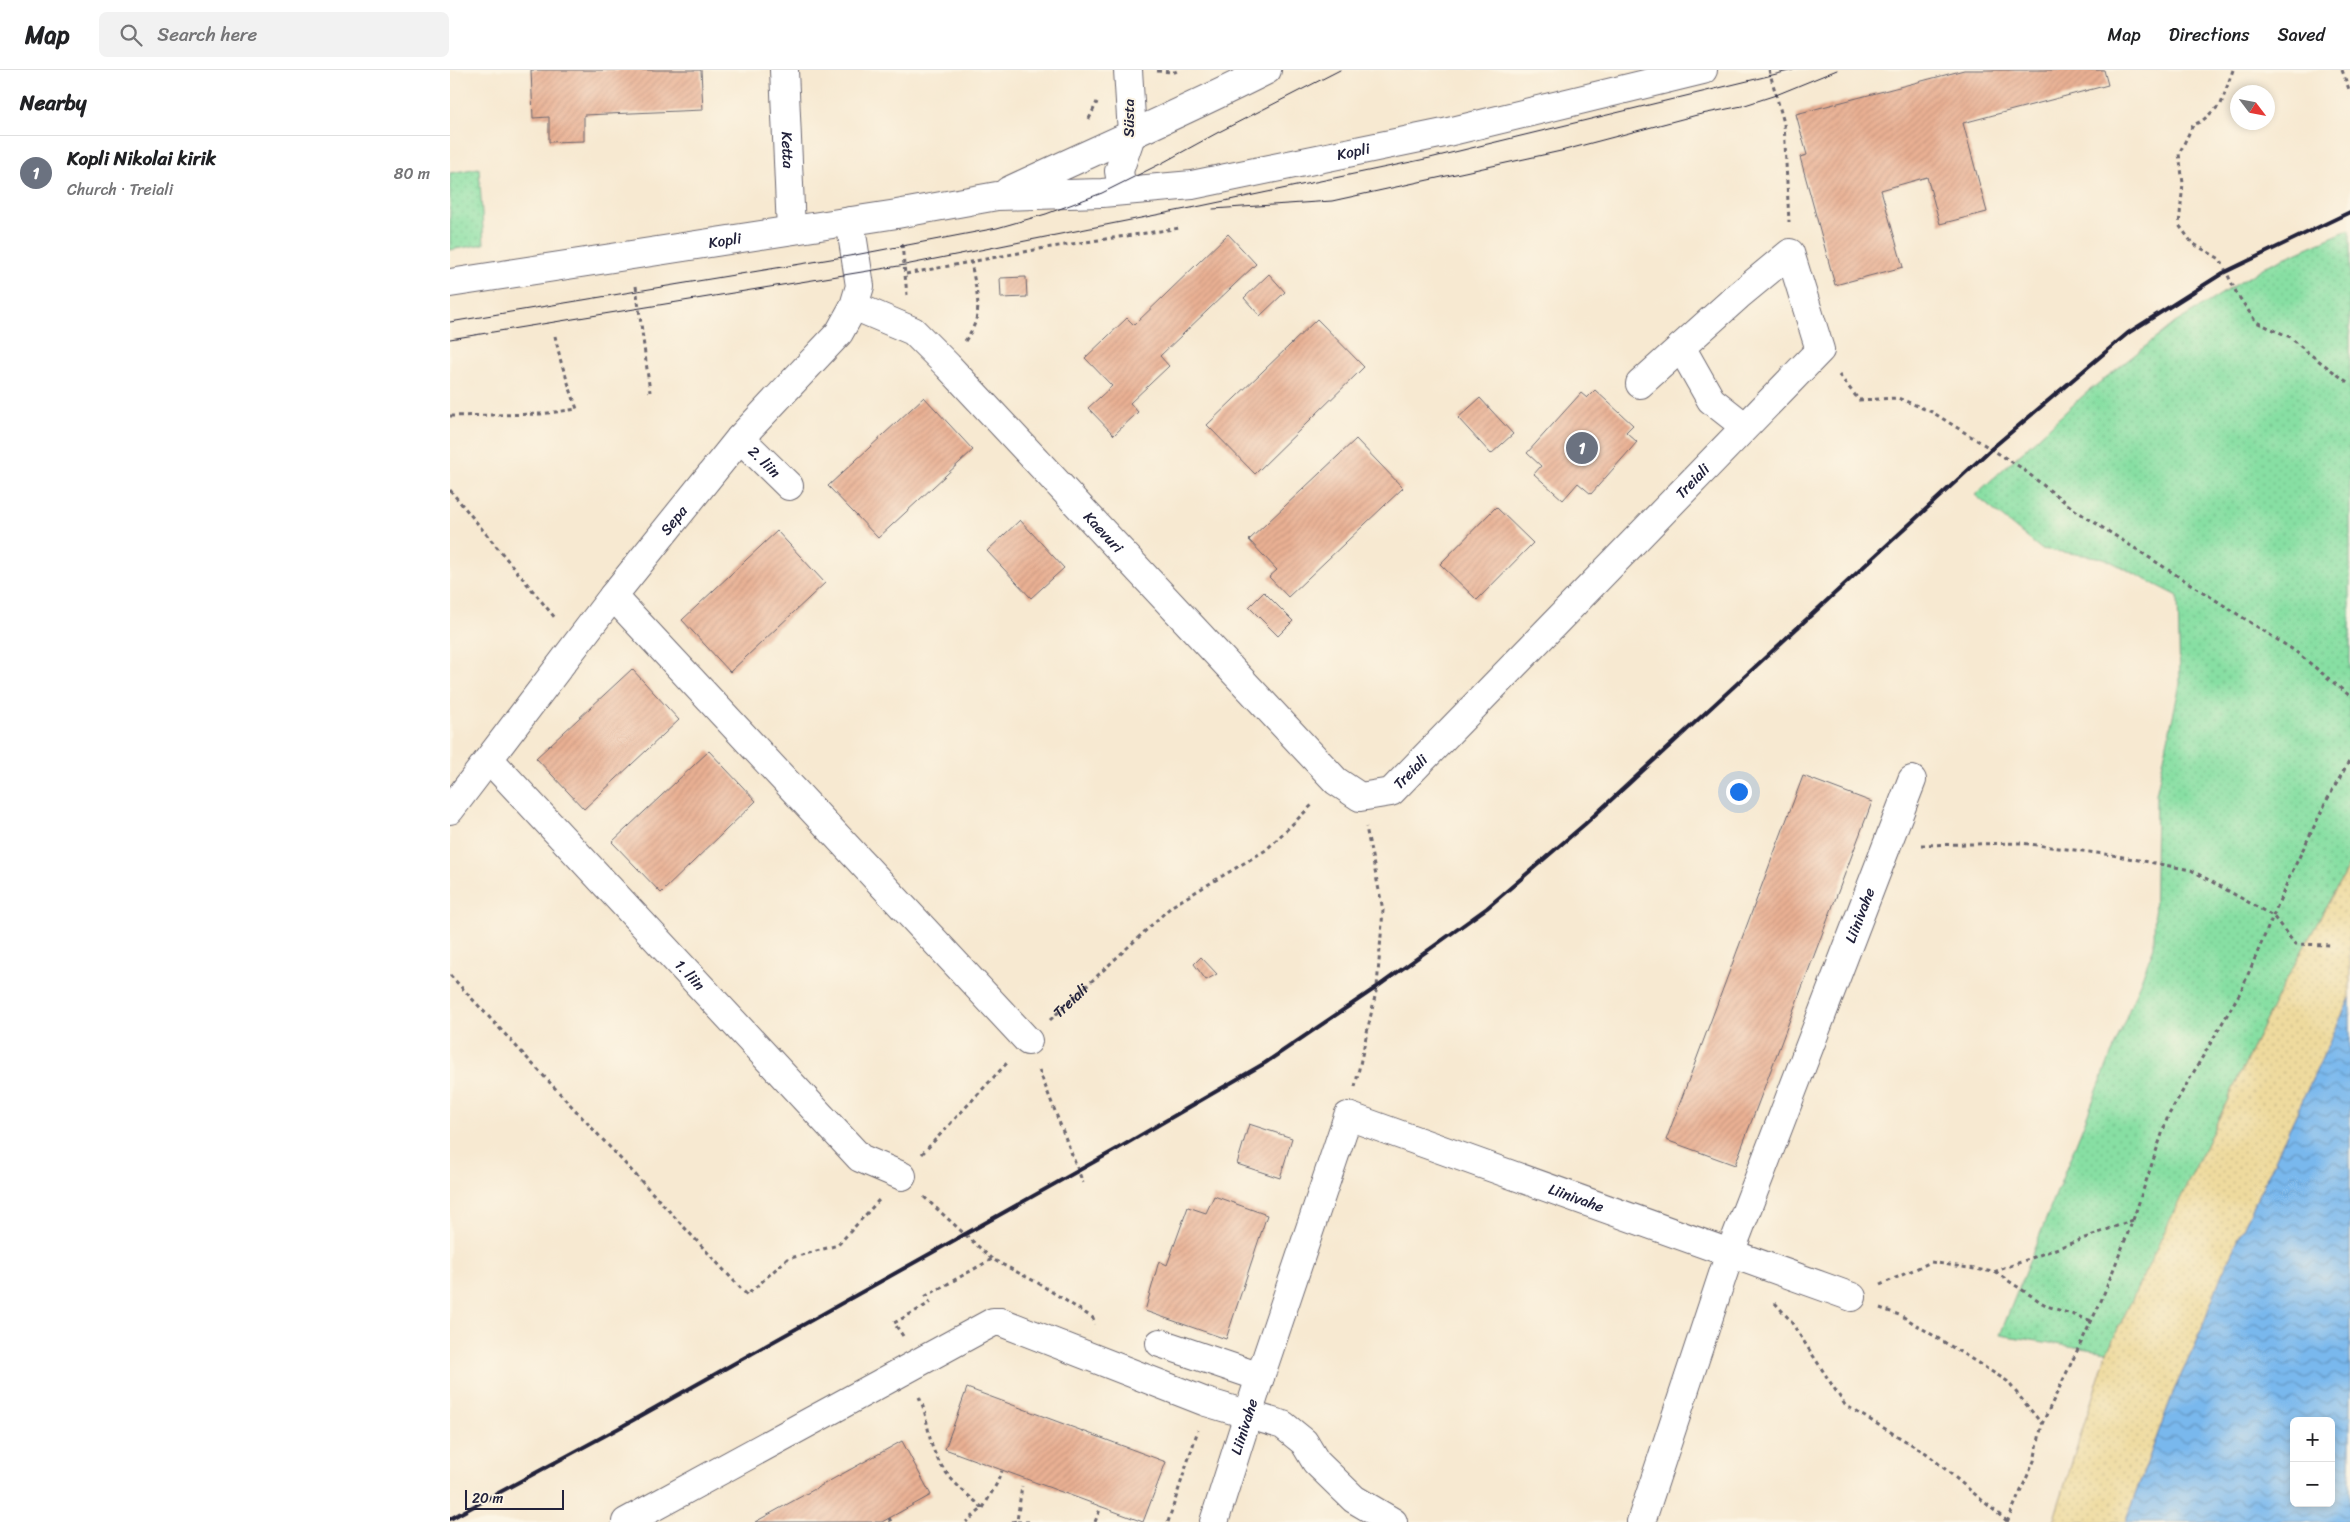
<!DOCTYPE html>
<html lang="en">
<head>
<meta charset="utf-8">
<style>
  body { margin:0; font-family:Sriracha,sans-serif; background:#f2f2f2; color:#202124 }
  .controls { position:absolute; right:15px; bottom:15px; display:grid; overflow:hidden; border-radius:8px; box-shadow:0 2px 8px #0003 }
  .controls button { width:45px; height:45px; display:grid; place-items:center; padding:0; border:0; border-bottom:1px solid #e0e0e0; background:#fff; color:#202124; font:25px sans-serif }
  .compass { position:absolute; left:1780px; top:15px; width:45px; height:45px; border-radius:50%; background:#fff; box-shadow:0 2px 8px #0003; rotate:122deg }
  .scale { position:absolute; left:15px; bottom:12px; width:99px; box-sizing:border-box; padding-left:5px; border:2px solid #22223b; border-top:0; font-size:14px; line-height:18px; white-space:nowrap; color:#22223b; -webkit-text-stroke:4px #fcf5e5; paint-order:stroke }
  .you { position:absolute; left:1288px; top:721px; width:18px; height:18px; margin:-12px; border:4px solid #fff; border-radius:50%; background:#1a73e8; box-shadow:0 0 0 8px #1a73e833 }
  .badge { display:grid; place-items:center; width:32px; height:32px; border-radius:50%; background:#d1495b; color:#fff; font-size:16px; font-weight:700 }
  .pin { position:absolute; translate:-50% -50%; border:2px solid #fff; box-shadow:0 1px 5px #0006 }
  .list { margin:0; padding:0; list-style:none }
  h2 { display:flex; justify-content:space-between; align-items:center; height:65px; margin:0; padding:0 20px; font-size:21px }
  h2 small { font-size:16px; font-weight:400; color:#757577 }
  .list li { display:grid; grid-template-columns:32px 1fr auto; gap:15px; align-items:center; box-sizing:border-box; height:75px; padding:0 20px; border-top:1px solid #e0e0e0 }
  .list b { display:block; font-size:19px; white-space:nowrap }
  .list p { margin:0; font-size:16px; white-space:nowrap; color:#757577 }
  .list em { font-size:16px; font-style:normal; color:#757577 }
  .icon { flex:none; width:28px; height:28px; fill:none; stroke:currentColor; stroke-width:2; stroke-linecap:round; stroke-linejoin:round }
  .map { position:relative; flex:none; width:1900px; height:1452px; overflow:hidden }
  header { display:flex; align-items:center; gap:30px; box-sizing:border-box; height:70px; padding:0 25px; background:#fff; border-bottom:1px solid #e0e0e0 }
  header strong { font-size:24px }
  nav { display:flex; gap:28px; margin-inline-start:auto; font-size:18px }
  .search { width:350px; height:45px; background:#f2f2f2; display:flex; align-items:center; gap:12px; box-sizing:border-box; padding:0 18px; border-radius:8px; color:#757577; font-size:19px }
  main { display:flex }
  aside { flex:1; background:#fff }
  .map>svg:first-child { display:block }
  .grass { fill:url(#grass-dots); stroke:#54806f }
  .sand { fill:url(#sand-dots); stroke:#887e6c }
  .water { fill:url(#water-waves); stroke:#4e6d94; fill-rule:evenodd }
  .building { fill:url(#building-hatch) }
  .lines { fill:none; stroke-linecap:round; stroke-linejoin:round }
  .minor-casing { stroke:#6d6870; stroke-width:30 }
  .path { stroke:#6d6870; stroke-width:3; stroke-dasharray:4 4; stroke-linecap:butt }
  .minor { stroke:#fff; stroke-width:28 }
  .tram { stroke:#22223b; stroke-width:1 }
  .rail { stroke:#22223b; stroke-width:4 }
  .labels { text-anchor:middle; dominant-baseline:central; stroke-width:4; stroke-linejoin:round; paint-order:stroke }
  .street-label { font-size:15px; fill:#22223b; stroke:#fcf5e5 }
</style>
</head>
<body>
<header>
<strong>Map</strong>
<div class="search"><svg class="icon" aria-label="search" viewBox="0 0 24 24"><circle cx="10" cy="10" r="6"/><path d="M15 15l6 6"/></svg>Search here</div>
<nav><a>Map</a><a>Directions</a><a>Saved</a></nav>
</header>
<main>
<aside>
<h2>Nearby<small></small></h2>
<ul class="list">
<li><span class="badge" style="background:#6b7280">1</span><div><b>Kopli Nikolai kirik</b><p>Church · Treiali</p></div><em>80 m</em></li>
</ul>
</aside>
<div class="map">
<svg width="1900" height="1452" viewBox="0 0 1900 1452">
  <defs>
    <pattern id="grass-dots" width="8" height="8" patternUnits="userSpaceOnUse" patternTransform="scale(1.25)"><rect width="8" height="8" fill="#87dfa3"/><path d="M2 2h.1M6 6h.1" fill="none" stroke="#74bf8d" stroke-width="1.8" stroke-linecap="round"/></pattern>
    <pattern id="sand-dots" width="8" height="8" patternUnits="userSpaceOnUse" patternTransform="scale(1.25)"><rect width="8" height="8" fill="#eeda9e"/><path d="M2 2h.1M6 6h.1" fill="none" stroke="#ccbb89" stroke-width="1.8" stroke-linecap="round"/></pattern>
    <pattern id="water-waves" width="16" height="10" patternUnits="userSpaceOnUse" patternTransform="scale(1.25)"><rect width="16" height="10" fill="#79b8ed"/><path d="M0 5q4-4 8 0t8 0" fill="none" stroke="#6395c1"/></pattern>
    <pattern id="building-hatch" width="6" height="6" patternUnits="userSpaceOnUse" patternTransform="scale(1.25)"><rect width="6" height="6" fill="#e9b093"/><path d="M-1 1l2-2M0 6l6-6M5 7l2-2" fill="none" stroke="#c89780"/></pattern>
  </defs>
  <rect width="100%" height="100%" fill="#fcf5e5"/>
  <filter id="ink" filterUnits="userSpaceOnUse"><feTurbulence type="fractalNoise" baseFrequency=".02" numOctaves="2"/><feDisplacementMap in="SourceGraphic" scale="10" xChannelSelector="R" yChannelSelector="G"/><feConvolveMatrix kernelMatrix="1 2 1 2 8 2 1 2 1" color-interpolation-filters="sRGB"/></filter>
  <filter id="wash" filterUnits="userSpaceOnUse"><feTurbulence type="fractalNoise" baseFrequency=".0096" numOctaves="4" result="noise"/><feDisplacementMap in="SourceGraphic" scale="20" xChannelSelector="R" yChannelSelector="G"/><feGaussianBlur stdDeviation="1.12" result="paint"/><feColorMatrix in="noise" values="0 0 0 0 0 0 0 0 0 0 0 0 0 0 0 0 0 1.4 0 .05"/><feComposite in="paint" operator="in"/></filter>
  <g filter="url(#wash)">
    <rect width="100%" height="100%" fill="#f7e9d1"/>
    <path class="grass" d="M29 98 34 174 0 180V103Z
      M1900 159V793L1827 927 1657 1282 1550 1265 1704 877 1706 724 1730 614 1728 526 1654 488 1591 479 1525 425 1635 324 1725 253 1816 196Z"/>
    <path class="sand" d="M1900 793V928L1771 1206 1748 1269 1725 1318 1675 1452H1603L1657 1282 1827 927Z"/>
    <path class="water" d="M1900 928V1452H1675L1725 1318 1748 1269 1771 1206ZM1844 1351H1881V1433H1844Z"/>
    <g id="blocks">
      <path class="building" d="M81 0H251L253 40 134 45V71L99 72V47L83 48Z
        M1514 0H1654L1658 15 1513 53 1537 142 1490 154 1477 107 1431 120 1453 197 1385 215 1350 87 1357 85 1346 44Z
        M778 164 806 194 710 286 719 296 680 333 688 342 664 365 638 338 662 316 635 288 677 248 684 255Z
        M819 204 835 222 810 246 794 228Z
        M576 207 577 227 551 228 550 208Z
        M867 249 914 297 805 404 757 355Z
        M1145 320 1183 355 1176 362 1187 372 1141 424 1128 413 1113 430 1084 404 1091 396 1077 383 1131 323 1137 328Z
        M474 327 523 380 428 468 378 416Z
        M1030 328 1063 364 1041 384 1008 348Z
        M906 369 953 418 838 527 819 507 827 500 799 470Z
        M1046 437 1083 473 1027 530 990 494Z
        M570 450 614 498 581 528 537 481Z
        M327 461 375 513 280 602 232 550Z
        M814 522 843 551 828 566 799 537Z
        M182 599 229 650 134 739 86 688Z
        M259 681 306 731 211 823 162 772Z
        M1353 706 1422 732 1285 1095 1216 1070Z
        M751 887 767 904 756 910 744 894Z
        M799 1054 842 1068 830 1108 787 1094Z
        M764 1126 817 1145 776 1269 695 1241 709 1191 717 1195 738 1137 756 1143Z
        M517 1318 716 1392 693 1452 495 1379Z
        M452 1371 481 1425 432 1452H305Z"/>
    </g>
  </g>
  <g filter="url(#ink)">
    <use href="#blocks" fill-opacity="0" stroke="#6d6870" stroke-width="1"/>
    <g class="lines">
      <defs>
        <g id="minor">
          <path id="s2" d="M334 0 341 160"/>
          <path d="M678 0 682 63 669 101 671 113 680 120"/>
          <path d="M558 121C644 81 732 43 817 0"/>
          <path id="s3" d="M0 213 447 144 547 126 652 123 742 115 994 63 1253 0"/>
          <path id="s4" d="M404 236 463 261 498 296 886 711 910 727 941 722 1370 280 1340 183 1288 226 1190 314"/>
          <path d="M1231 277 1261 330 1294 356"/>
          <path id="s5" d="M290 368 339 416"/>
          <path d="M163 526 578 971"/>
          <path id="s6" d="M39 689 410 1088 452 1106"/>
          <path id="s7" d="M0 740 163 526 290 368 389 263 404 236 410 216 400 151"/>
          <path d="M710 1273 810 1307"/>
          <path d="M176 1452 543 1252H551L756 1332 833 1355 854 1372 866 1392 904 1429 943 1452"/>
          <path id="s8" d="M764 1452 810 1307 898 1046 1402 1227"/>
          <path id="s9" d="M1191 1452 1280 1183 1462 710"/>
        </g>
      </defs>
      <use href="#minor" class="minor-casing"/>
      <g class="path">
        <path d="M1319 0 1334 53 1339 152"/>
        <path d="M1783 0 1771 34 1752 51 1743 55 1729 84 1733 113 1729 155 1742 173 1770 189 1787 224 1806 252 1840 267 1857 282 1900 314"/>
        <path d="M1892 0 1900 22"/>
        <path d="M707 1 725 2 729 0"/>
        <path d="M639 49 647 32"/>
        <path d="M452 174 457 225"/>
        <path d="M456 204 595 178 730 158"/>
        <path d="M186 216 200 322"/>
        <path d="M515 271C536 242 526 225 521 191"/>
        <path d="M1389 305 1409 330 1448 328 1482 342 1570 397 1625 440 1845 581 1900 626"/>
        <path d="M0 346 91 344 127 339 111 292 105 266"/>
        <path d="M0 420 106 549"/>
        <path d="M1471 775 1571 773 1662 785 1741 800 1823 846 1845 874 1880 875"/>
        <path d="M0 905 297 1225 337 1189 388 1175 429 1130"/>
        <path id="s1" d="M600 950 722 836 816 780 864 733"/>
        <path d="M589 1000 633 1113"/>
        <path d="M905 1017 927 917 933 840 916 757"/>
        <path d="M472 1084 557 993"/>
        <path d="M474 1127 542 1189"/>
        <path d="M1545 1202 1597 1236 1642 1251"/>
        <path d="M1430 1215 1481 1192 1544 1202 1683 1150"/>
        <path d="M1325 1233 1340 1250 1395 1335 1476 1383 1558 1452"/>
        <path d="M1430 1238 1452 1246 1557 1311 1592 1354"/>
        <path d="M453 1266 444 1253 480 1233 476 1226 542 1189 588 1213 643 1248 645 1254"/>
        <path d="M469 1327C477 1343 477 1359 482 1376 492 1405 511 1419 533 1438L516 1452"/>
        <path d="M533 1438 546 1415 552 1401"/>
        <path d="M439 1448 441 1452"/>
        <path d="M562 1452 567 1451 572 1416"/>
        <path d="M567 1452H583"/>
        <path d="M645 1452 651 1437"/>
        <path d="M718 1452 748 1360"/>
        <path d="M1557 1452 1584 1391 1592 1354 1651 1231 1683 1150 1718 1046 1791 921 1840 806 1877 730 1900 690"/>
      </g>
      <use href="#minor" class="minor"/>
      <path class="tram" d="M763 139 882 131 1111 81 1247 45 1292 36 1326 25 1387 0
        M0 252 405 185 547 158 596 144 652 123 714 92 767 63 890 0
        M0 269 455 195 746 137 980 88 1343 0"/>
      <path class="rail" d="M0 1449 169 1358 667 1079 815 993 927 917 1037 838 1135 754 1540 380 1678 263 1773 203 1900 142"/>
    </g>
  </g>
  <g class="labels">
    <g class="street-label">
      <text transform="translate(679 48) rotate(-90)">Süsta</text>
      <text stroke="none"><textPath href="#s2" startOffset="80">Ketta</textPath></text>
      <text stroke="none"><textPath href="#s3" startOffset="914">Kopli</textPath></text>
      <text stroke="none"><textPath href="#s3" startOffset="278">Kopli</textPath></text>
      <text stroke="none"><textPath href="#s5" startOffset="34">2. liin</textPath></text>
      <text stroke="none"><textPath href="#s4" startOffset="1175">Treiali</textPath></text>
      <text stroke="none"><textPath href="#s7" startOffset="366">Sepa</textPath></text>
      <text stroke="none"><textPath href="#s4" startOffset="341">Kaevuri</textPath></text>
      <text stroke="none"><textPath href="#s4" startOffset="770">Treiali</textPath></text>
      <text stroke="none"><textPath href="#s9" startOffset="645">Liinivahe</textPath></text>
      <text stroke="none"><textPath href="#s6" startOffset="295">1. liin</textPath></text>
      <text stroke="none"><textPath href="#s1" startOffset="28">Treiali</textPath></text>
      <text stroke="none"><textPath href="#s8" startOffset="670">Liinivahe</textPath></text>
      <text stroke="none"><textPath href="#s8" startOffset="100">Liinivahe</textPath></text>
    </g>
  </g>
</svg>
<div class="controls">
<button>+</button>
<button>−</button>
</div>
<svg class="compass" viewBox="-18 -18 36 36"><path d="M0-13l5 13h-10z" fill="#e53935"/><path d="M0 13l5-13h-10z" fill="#757577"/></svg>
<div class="scale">20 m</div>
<div class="you"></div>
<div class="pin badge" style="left:1132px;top:378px;background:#6b7280">1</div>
</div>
</main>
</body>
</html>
